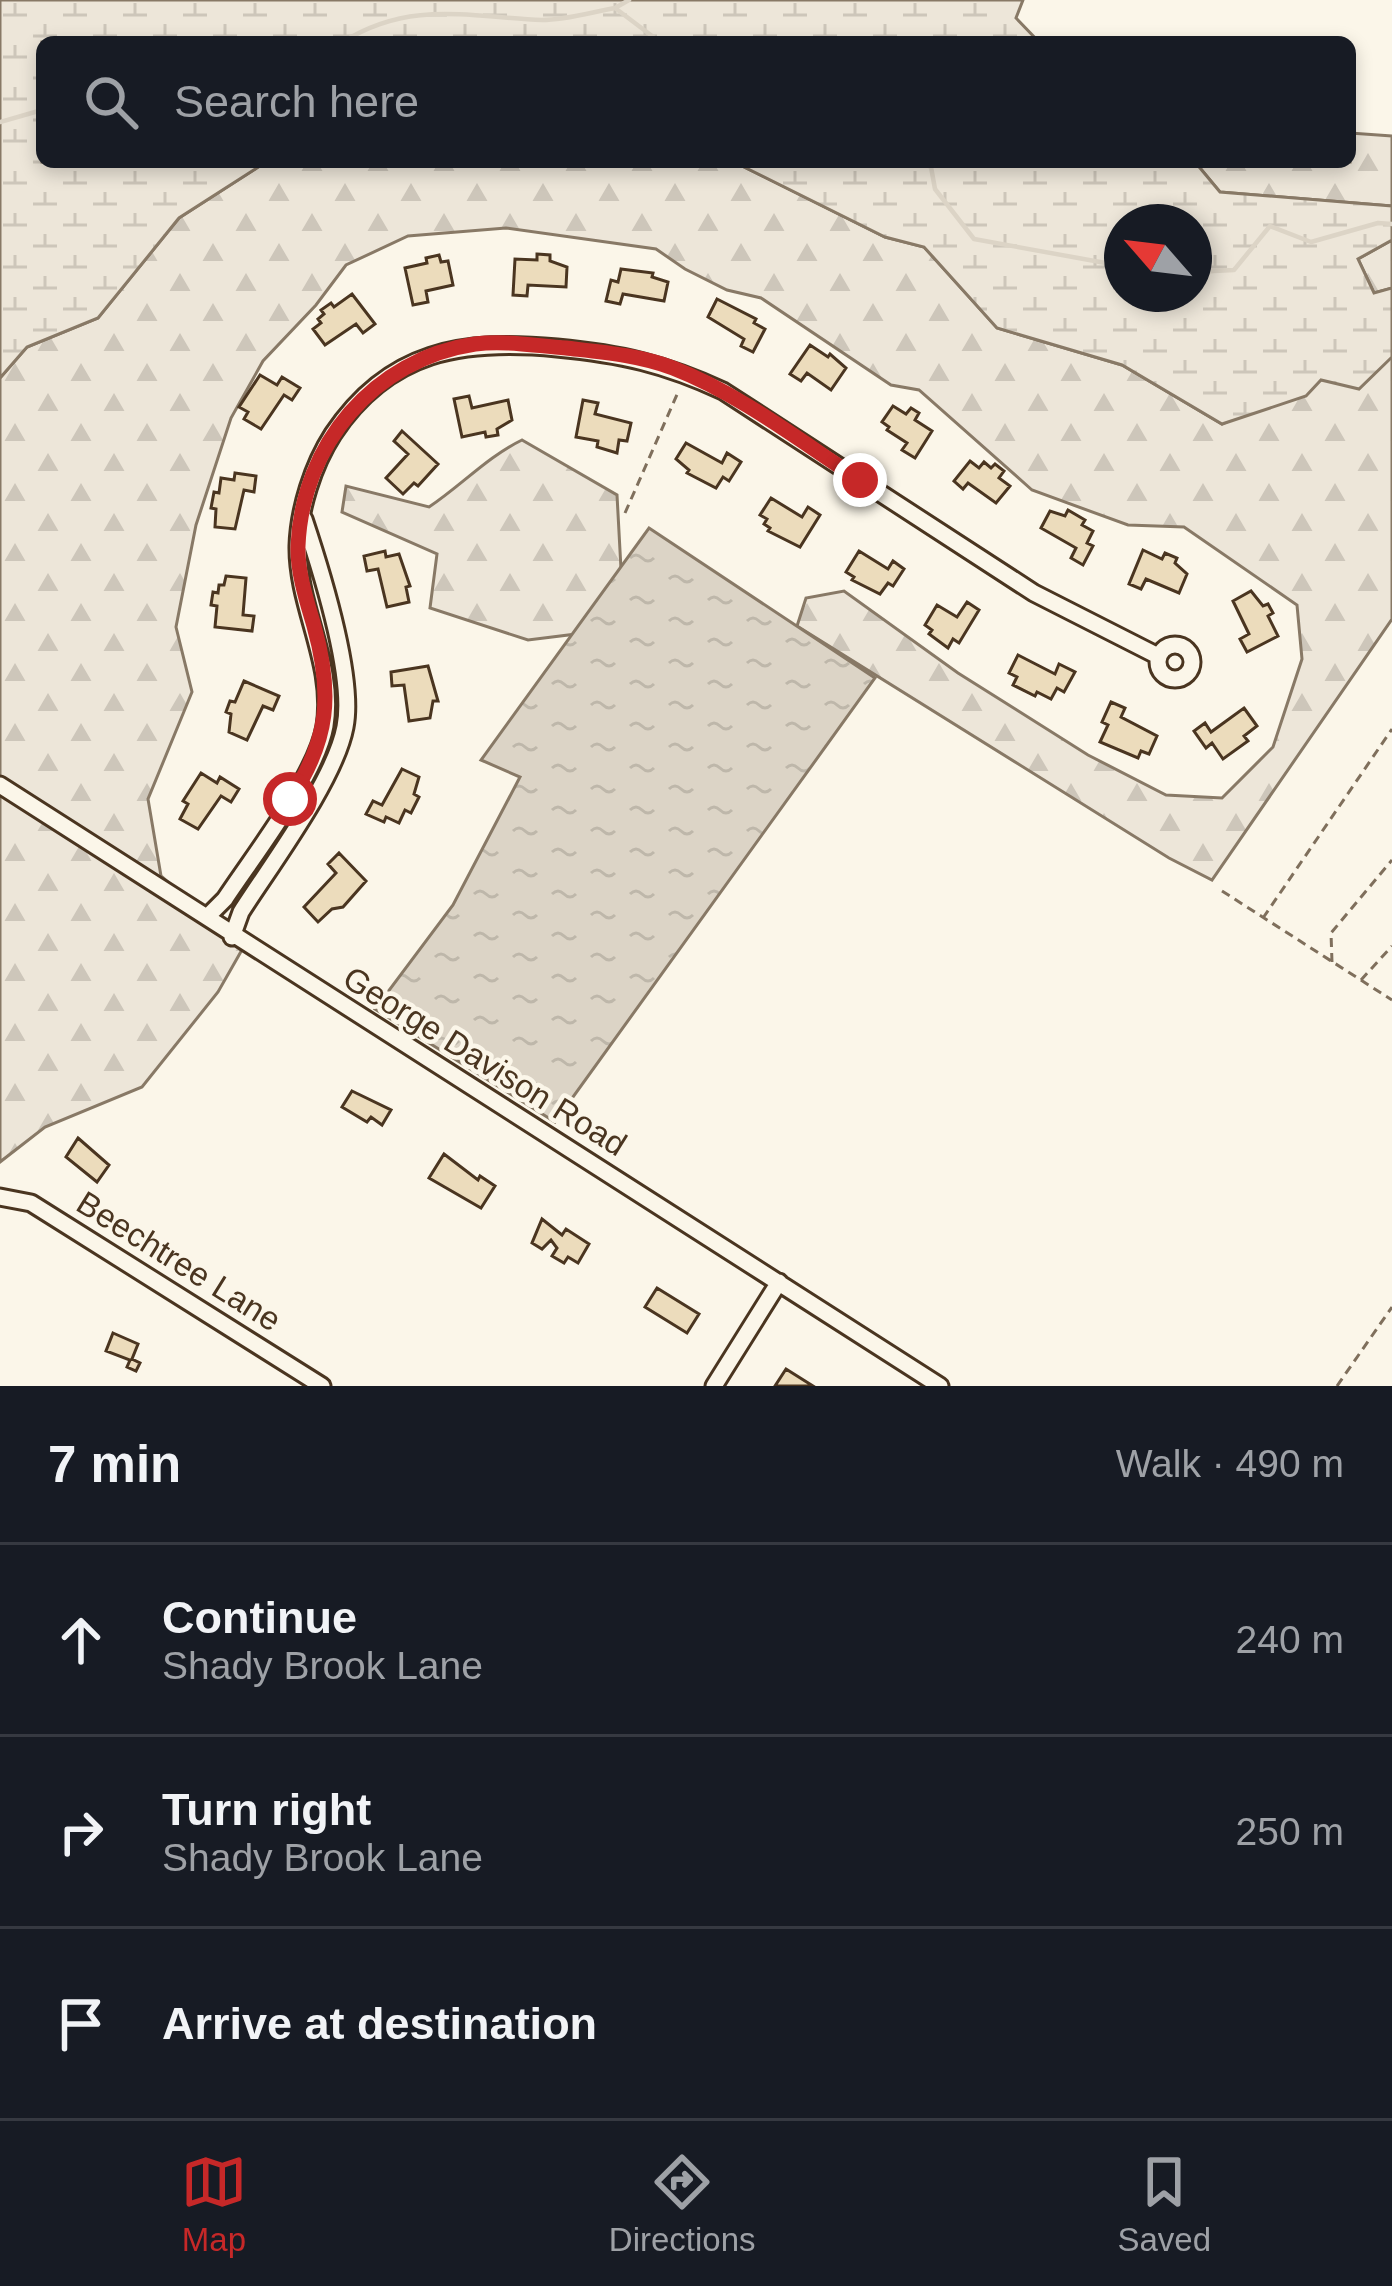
<!DOCTYPE html>
<html lang="en">
<head>
<meta charset="utf-8">
<style>
  body { margin:0; font-family:Helvetica,sans-serif; background:#242831; color:#f1f3f6 }
  .compass { position:absolute; left:1104px; top:204px; width:108px; height:108px; border-radius:50%; background:#171b24; box-shadow:0 6px 18px #0003; rotate:298deg }
  .stop { position:absolute; width:36px; height:36px; margin:-27px; border:9px solid #c62828; border-radius:50%; background:#fff }
  .stop.end { background:#c62828; border-color:#fff; box-shadow:0 3px 12px #0008 }
  .list { margin:0; padding:0; list-style:none }
  h2 { display:flex; justify-content:space-between; align-items:center; height:156px; margin:0; padding:0 48px; font-size:51px }
  h2 small { font-size:39px; font-weight:400; color:#9ea1a6 }
  .list li { display:grid; grid-template-columns:78px 1fr auto; gap:36px; align-items:center; box-sizing:border-box; height:192px; padding:0 48px; border-top:3px solid #363941 }
  .list b { display:block; font-size:45px; white-space:nowrap }
  .list p { margin:0; font-size:39px; white-space:nowrap; color:#9ea1a6 }
  .list em { font-size:39px; font-style:normal; color:#9ea1a6 }
  .icon { flex:none; width:66px; height:66px; fill:none; stroke:currentColor; stroke-width:2; stroke-linecap:round; stroke-linejoin:round }
  .map { position:relative; flex:none; width:1392px; height:1386px; overflow:hidden }
  .search { position:absolute; background:#171b24; box-shadow:0 6px 18px #0003; left:36px; right:36px; top:36px; height:132px; display:flex; align-items:center; gap:30px; box-sizing:border-box; padding:0 42px; border-radius:18px; color:#9ea1a6; font-size:45px }
  .sheet { height:732px; background:#171b24 }
  nav { display:flex; justify-content:space-around; align-items:center; box-sizing:border-box; height:168px; border-top:3px solid #363941; background:#171b24; font-size:33px; color:#9ea1a6 }
  nav a { display:grid; justify-items:center; gap:6px }
  nav .on { color:#c62828 }
  .map>svg:first-child { display:block }
  .forest { fill:url(#forest-firs); stroke:#887966; stroke-width:3 }
  .wetland { fill:url(#wetland-marsh); stroke:#887966; stroke-width:3; fill-rule:evenodd }
  .water { fill:url(#water-ripples); stroke:#887966; stroke-width:3 }
  .lines { fill:none; stroke-linecap:round; stroke-linejoin:round }
  .stream { stroke:#dcd4c6; stroke-width:4.5 }
  .building { fill:#ecdcbc; stroke:#4a3520; stroke-width:3 }
  .minor-casing { stroke:#4a3520; stroke-width:21 }
  .path { stroke:#7f6f5c; stroke-width:3; stroke-dasharray:9 6; stroke-linecap:butt }
  .minor { stroke:#fbf6e9; stroke-width:15 }
  .route { stroke:#c62828; stroke-width:15 }
  .labels { text-anchor:middle; dominant-baseline:central; stroke-width:9; stroke-linejoin:round; paint-order:stroke }
  .street-label { font-size:33px; fill:#4a3520; stroke:#fbf6e9 }
</style>
</head>
<body>
<div class="map">
<svg width="1392" height="1386" viewBox="0 0 1392 1386">
  <defs>
    <pattern id="forest-firs" width="22" height="20" patternUnits="userSpaceOnUse" patternTransform="scale(3)"><rect width="22" height="20" fill="#ede6d9"/><path d="M5 1l3.5 6h-7zM16 11l3.5 6h-7z" fill="#cdc6ba"/></pattern>
    <pattern id="wetland-marsh" width="20" height="14" patternUnits="userSpaceOnUse" patternTransform="scale(3)"><rect width="20" height="14" fill="#ede6d9"/><path d="M1 5h8M5 5V1M11 12h8M15 12V8" fill="none" stroke="#cdc6ba"/></pattern>
    <pattern id="water-ripples" width="26" height="14" patternUnits="userSpaceOnUse" patternTransform="scale(3)"><rect width="26" height="14" fill="#dcd4c6"/><path d="M2 4q2-2 4 0t4 0M15 11q2-2 4 0t4 0" fill="none" stroke="#beb7aa"/></pattern>
  </defs>
  <rect width="100%" height="100%" fill="#fbf6e9"/>
  <path class="forest" d="M1350 133 1392 136V206L1220 192 1195 162H1350Z
    M266 162H734L885 237 924 247 997 328 1122 365 1222 424 1321 380 1392 357V619L1212 880 1169 858 797 626 806 598 844 591 958 673 1088 755 1166 795 1222 798 1273 747 1302 659 1297 605 1184 527 1128 525 1032 490 919 390 891 385 761 298 727 290 685 269 656 249 506 228 408 236 346 265 316 305 263 361 231 418 196 525 176 627 192 692 148 799 161 876 243 948 218 992 142 1087 45 1127 0 1162V378L27 347 98 318 179 218Z
    M1392 240V288L1374 293 1358 259Z
    M522 440 617 495 621 569 576 634 528 640 430 608 437 554 342 512 346 486 429 507C462 485 487 457 522 440Z"/>
  <path class="wetland" d="M0 0H1023L1016 18 1039 42H42V162H266L179 218 98 318 27 347 0 378Z
    M734 162H1195L1220 192 1392 206V240L1358 259 1374 293 1392 288V357L1359 389 1321 380 1306 396 1222 424 1122 365 997 328 924 247 885 237ZM1122 222H1194V294H1122Z"/>
  <path class="water" d="M649 528 875 678 555 1122 375 1009 453 905 520 777 481 760Z"/>
  <g class="lines">
    <path class="stream" d="M615 8 629 0
      M343 42C409 0 469 17 542 20 566 20 592 12 615 8L660 42
      M0 122 42 110
      M919 162 931 167 935 189 974 239 1122 266
      M1194 272 1234 270 1270 226 1311 242 1378 223 1392 224"/>
  </g>
  <path class="building" d="M537 254 550 255V261L567 267 566 287 528 285 527 296 513 295 515 259 537 260Z
    M439 255 441 262 448 261 453 285 426 291 428 302 413 305 405 268 427 263 426 258Z
    M621 269 653 273 652 277 668 282 664 301 623 294 620 304 606 301 611 280 618 282Z
    M352 294 375 324 363 333 356 324 325 345 313 329 321 323 318 319 324 314 321 310 331 303 334 307Z
    M717 299 756 319 754 323 765 329 753 352 741 346 744 339 708 317Z
    M810 345 828 357 830 354 846 368 831 390 807 373 801 381 790 374Z
    M260 375 277 385 282 377 300 388 292 400 284 395 261 429 244 419 248 412 239 407Z
    M469 396 472 408 508 400 512 420 497 429 498 435 486 437 485 432 462 437 454 399Z
    M583 400 598 403 595 414 631 423 627 441 619 440 617 453 597 447 598 441 576 437Z
    M893 406 906 414 911 408 919 413 915 420 932 431 915 458 902 450 907 443 887 430 889 427 882 422Z
    M402 431 438 464 418 486 414 483 403 494 386 478 408 454 394 441Z
    M686 443 722 463 727 453 741 462 729 481 723 477 716 488 687 473 689 470 676 459Z
    M970 461 979 468 984 462 991 468 995 464 1004 471 999 478 1010 486 996 503 968 483 963 489 954 481Z
    M235 473 256 476 254 492 244 490 235 529 215 527 216 509 211 508 214 492 219 493 221 478 234 480Z
    M771 498 802 517 808 507 820 515 800 547 768 531 770 528 764 524 767 519 760 515Z
    M1068 510 1085 520 1082 525 1093 531 1087 543 1093 546 1083 565 1071 558 1076 548 1041 528 1050 511 1065 516Z
    M1143 550 1162 559 1165 553 1177 558 1175 563 1187 574 1179 593 1146 579 1141 589 1129 584Z
    M385 551 386 557 399 554 410 586 406 587 409 602 387 607 378 569 367 571 364 556Z
    M859 551 888 569 893 561 904 569 893 586 888 583 880 594 852 580 854 577 846 572Z
    M226 576 246 578 243 615 254 616 252 631 215 627 217 606 211 605 213 592 218 593 219 585H224Z
    M1251 591 1263 606 1268 604 1273 613 1268 616 1278 636 1247 652 1240 639 1249 634 1233 601Z
    M967 602 979 610 959 643 953 639 948 648 929 634 932 630 925 625 937 605 957 617Z
    M1018 655 1055 674 1059 664 1075 672 1064 692 1057 688 1051 699 1037 692 1035 696 1013 685 1017 677 1009 673Z
    M428 666 438 701H433L430 718 409 721 404 685 392 686 391 672Z
    M244 681 279 696 273 710 263 706 247 740 229 732 231 714 226 712 230 701 235 702Z
    M1111 702 1125 708 1121 717 1157 736 1149 754 1141 751 1138 758 1100 742 1108 725 1102 722Z
    M1244 708 1257 726 1244 736 1248 741 1223 759 1212 743 1206 748 1194 731 1205 723 1211 732Z
    M402 769 419 777 414 794 419 797 411 813 405 810 399 823 386 817 384 822 366 814 373 801 382 805Z
    M201 773 217 783 220 777 239 789 231 802 221 796 198 829 180 819 188 804 183 801Z
    M339 853 366 881 343 907 332 909 318 922 304 907 336 873 328 864Z
    M352 1091 391 1110 382 1125 371 1117 367 1122 342 1107Z
    M78 1138 109 1165 97 1182 66 1157Z
    M444 1154 478 1180 480 1176 495 1186 481 1208 429 1178Z
    M542 1219 562 1235 566 1229 589 1244 578 1263 568 1257 564 1263 552 1256 557 1248 551 1240 542 1249 532 1243Z
    M657 1288 699 1314 687 1333 645 1307Z
    M113 1333 138 1344 132 1359 140 1363 136 1371 127 1367 130 1360 106 1351Z
    M786 1369 813 1386H775Z"/>
  <g class="lines">
    <defs>
      <path id="minor" d="M1158 662a17 17 0 1 1 34 0a17 17 0 1 1-34 0Z
        M0 785 940 1386
        M208 916 225 899C254 855 316 776 325 726 335 663 297 607 298 546 299 509 313 465 333 434 389 350 463 339 557 348 621 354 665 364 723 391L1034 593 1158 656
        M232 937 241 912C271 865 335 780 345 727 355 677 321 570 304 519
        M0 1197 31 1203 322 1386
        M714 1386 779 1282"/>
    </defs>
    <use href="#minor" class="minor-casing"/>
    <path class="path" d="M625 513 679 390
      M1222 891 1392 1000
      M1263 918 1392 729
      M1332 962 1331 933 1392 860
      M1361 980 1392 946
      M1337 1386 1392 1307"/>
    <use href="#minor" class="minor"/>
  </g>
  <g class="lines">
    <path class="route" d="M290 799C329 740 333 694 314 626 307 602 297 571 298 546 302 445 374 359 475 344 505 340 536 346 566 348 601 352 639 355 673 368 740 394 800 441 860 480"/>
  </g>
  <g class="labels">
    <g class="street-label">
      <text transform="translate(485 1061) rotate(32)">George Davison Road</text>
      <text transform="translate(179 1261) rotate(32)">Beechtree Lane</text>
    </g>
  </g>
</svg>
<svg class="compass" viewBox="-18 -18 36 36"><path d="M0-13l5 13h-10z" fill="#e53935"/><path d="M0 13l5-13h-10z" fill="#9ea1a6"/></svg>
<div class="stop" style="left:290px;top:799px"></div>
<div class="stop end" style="left:860px;top:480px"></div>
<div class="search"><svg class="icon" aria-label="search" viewBox="0 0 24 24"><circle cx="10" cy="10" r="6"/><path d="M15 15l6 6"/></svg>Search here</div>
</div>
<section class="sheet">
<h2>7 min<small>Walk · 490 m</small></h2>
<ul class="list">
<li><svg class="icon" aria-label="ahead" viewBox="0 0 24 24"><path d="M12 20V5M6 11l6-6 6 6"/></svg><div><b>Continue</b><p>Shady Brook Lane</p></div><em>240 m</em></li>
<li><svg class="icon" aria-label="right" viewBox="0 0 24 24"><path d="M7 20v-9h11M14 6l5 5-5 5"/></svg><div><b>Turn right</b><p>Shady Brook Lane</p></div><em>250 m</em></li>
<li><svg class="icon" aria-label="arrive" viewBox="0 0 24 24"><path d="M6 21V4h12l-3 4 3 4H6"/></svg><div><b>Arrive at destination</b></div></li>
</ul>
</section>
<nav>
<a class="on"><svg class="icon" aria-label="map" viewBox="0 0 24 24"><path d="M3 6l6-2 6 2 6-2v14l-6 2-6-2-6 2zM9 4v14M15 6v14"/></svg>Map</a>
<a><svg class="icon" aria-label="directions" viewBox="0 0 24 24"><path d="M12 3l9 9-9 9-9-9zM9 14v-3h6M13 9l2 2-2 2"/></svg>Directions</a>
<a><svg class="icon" aria-label="saved" viewBox="0 0 24 24"><path d="M7 4h10v16l-5-4-5 4z"/></svg>Saved</a>
</nav>
</body>
</html>
